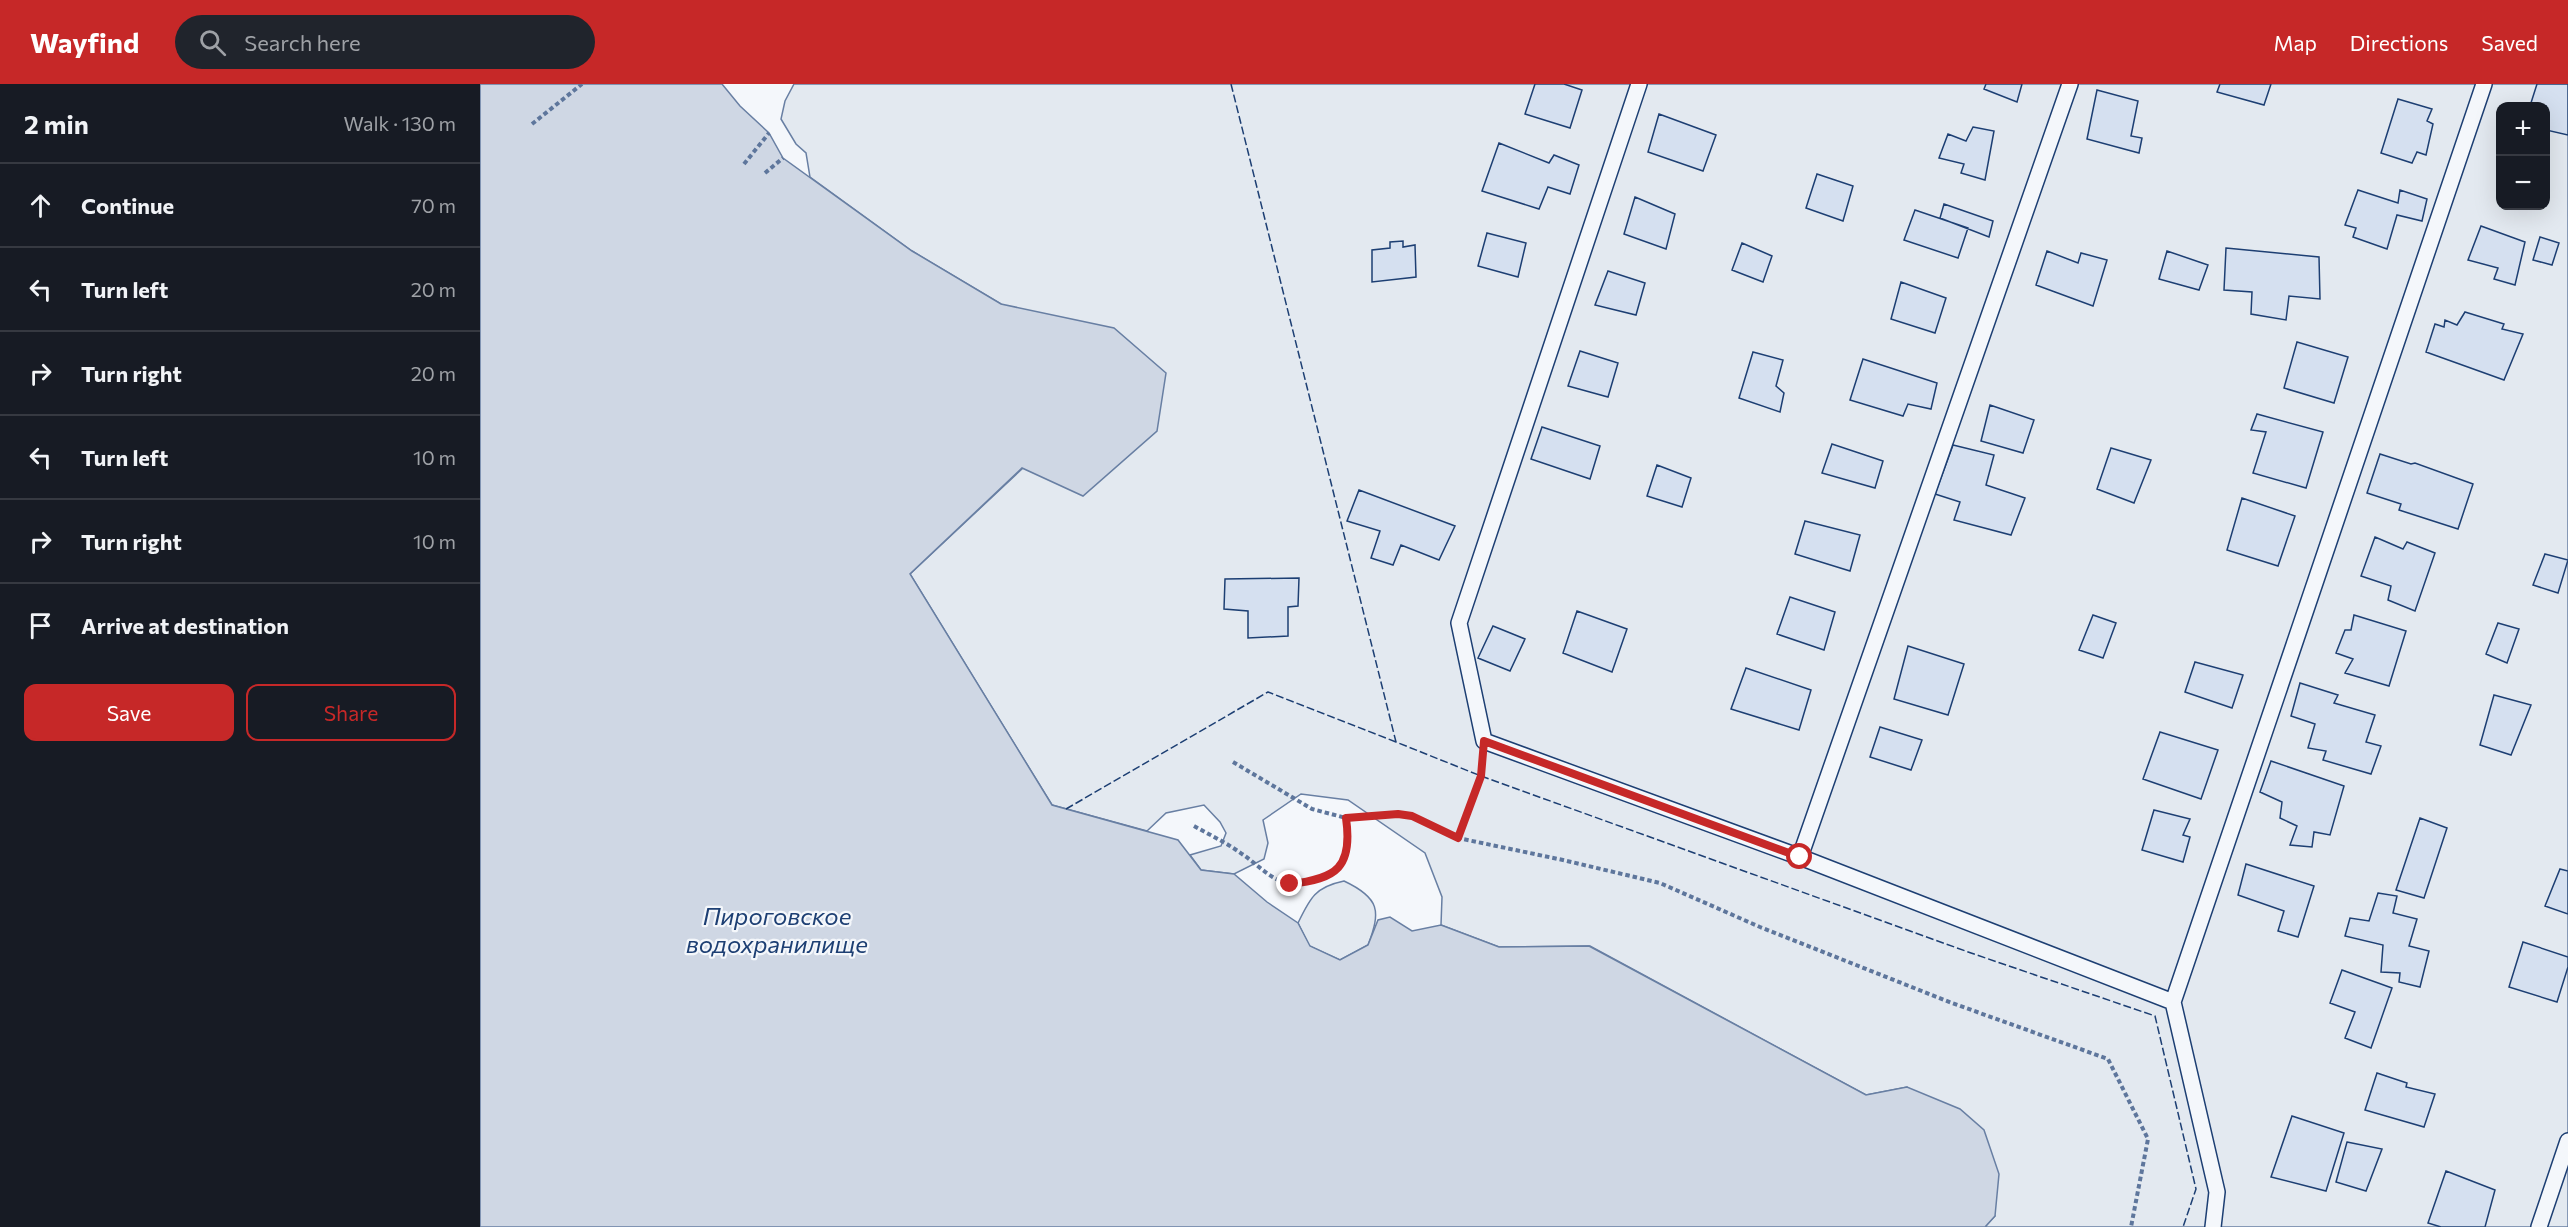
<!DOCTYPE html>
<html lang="en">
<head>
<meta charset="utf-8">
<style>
  body { margin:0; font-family:Commissioner,sans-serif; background:#20242c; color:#f1f3f6 }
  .controls { position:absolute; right:18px; top:18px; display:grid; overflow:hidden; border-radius:12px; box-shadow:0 6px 24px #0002 }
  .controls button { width:54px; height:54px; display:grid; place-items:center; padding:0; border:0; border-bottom:2px solid #363941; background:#171b24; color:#f1f3f6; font:30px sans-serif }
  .stop { position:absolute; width:18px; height:18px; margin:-14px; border:4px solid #c62828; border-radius:50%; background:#fff }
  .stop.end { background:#c62828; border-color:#fff; box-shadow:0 2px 6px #0008 }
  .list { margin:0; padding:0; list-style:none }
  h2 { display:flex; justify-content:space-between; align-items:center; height:78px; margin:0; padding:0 24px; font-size:26px }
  h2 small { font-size:20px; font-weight:400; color:#9ea1a6 }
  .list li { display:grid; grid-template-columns:39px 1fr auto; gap:18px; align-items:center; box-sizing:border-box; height:84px; padding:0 24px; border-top:2px solid #363941 }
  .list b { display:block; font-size:22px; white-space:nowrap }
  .list em { font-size:20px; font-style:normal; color:#9ea1a6 }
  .actions { display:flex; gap:12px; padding:18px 24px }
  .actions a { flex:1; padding:14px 0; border:2px solid #c62828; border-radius:12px; text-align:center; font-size:21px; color:#c62828 }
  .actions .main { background:#c62828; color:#fff }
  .icon { flex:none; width:33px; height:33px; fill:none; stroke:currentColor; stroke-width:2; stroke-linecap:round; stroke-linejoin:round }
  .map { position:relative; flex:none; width:2088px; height:1143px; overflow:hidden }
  header { display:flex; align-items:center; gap:36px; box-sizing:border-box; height:84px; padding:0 30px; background:#c62828; color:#fff }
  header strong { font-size:28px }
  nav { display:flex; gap:33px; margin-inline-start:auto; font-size:21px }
  .search { width:420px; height:54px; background:#20242c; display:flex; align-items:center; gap:15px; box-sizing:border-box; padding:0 21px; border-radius:33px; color:#9ea1a6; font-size:22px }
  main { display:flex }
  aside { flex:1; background:#171b24 }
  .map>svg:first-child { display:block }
  .green { fill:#e3e9f0; stroke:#687fa3; stroke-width:1.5; fill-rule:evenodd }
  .water { fill:#cfd7e4; stroke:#687fa3; stroke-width:1.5 }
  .building { fill:#d5e0f0; stroke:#1d3f73; stroke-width:1.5 }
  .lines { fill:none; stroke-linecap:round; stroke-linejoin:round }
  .service-casing { stroke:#1d3f73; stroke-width:18 }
  .path { stroke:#5e769c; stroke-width:4; stroke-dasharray:4.5 3; stroke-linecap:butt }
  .service { stroke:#f4f7fb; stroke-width:15 }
  .fence { stroke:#1d3f73; stroke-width:1.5; stroke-dasharray:8 3; stroke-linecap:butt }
  .route { stroke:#c62828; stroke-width:8 }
  .labels { text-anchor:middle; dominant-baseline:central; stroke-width:4.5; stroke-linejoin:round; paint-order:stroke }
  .water-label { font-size:24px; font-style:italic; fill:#1d3f73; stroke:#f4f7fb }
</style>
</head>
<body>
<header>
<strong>Wayfind</strong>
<div class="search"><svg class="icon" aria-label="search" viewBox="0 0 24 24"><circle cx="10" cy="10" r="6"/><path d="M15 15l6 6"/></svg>Search here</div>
<nav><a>Map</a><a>Directions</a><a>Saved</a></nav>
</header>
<main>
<aside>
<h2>2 min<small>Walk · 130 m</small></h2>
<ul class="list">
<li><svg class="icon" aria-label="ahead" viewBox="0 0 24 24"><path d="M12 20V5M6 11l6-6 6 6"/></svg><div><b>Continue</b></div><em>70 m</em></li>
<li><svg class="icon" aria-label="left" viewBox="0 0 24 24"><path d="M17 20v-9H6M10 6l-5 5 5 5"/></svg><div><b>Turn left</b></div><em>20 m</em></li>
<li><svg class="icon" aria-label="right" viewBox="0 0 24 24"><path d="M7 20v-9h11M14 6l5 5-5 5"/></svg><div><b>Turn right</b></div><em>20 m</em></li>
<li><svg class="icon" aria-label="left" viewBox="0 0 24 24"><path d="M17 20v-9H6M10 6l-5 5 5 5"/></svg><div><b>Turn left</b></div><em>10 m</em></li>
<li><svg class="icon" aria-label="right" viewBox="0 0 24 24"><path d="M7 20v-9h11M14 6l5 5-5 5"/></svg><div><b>Turn right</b></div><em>10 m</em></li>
<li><svg class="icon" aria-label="arrive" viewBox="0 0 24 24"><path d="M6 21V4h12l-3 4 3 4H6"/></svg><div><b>Arrive at destination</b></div></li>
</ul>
<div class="actions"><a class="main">Save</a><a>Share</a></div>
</aside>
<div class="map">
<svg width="2088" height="1143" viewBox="0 0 2088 1143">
  <rect width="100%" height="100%" fill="#f4f7fb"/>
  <path class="green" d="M314 0H2088V1143H1505L1515 1132 1427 1003 1386 1011 1110 862 1019 863 961 841 962 813 945 769 868 716 821 710 783 736 788 759 784 775 754 790 721 786 710 771 741 762 746 749 740 738 724 721 686 729 667 747 572 721 430 490 543 384 521 220 432 167 330 93 326 69 316 60 301 35 305 17ZM2020 22H2066V122H2020Z
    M864 797C900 814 901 827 888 861L860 876 829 862 818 839C830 814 835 803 864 797Z"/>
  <path class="water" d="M0 0H242L260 22 289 49 303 74 432 167 521 220 634 244 686 289 677 347 603 412 542 384 430 490 572 721 698 756 721 786 754 790 787 818 818 839 830 862 860 876 888 861 898 836 910 833 932 847 961 841 1019 863 1109 862 1386 1011 1427 1003 1480 1025 1504 1046 1519 1090 1515 1132 1505 1143H0Z"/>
  <path class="building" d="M1055 0H1084L1102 6 1090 44 1045 30Z
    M1506 0H1542L1537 18 1504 5Z
    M1740 0H1791L1784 21 1737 8Z
    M2057 0H2088V51L2066 46V22H2050Z
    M1617 6 1658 17 1651 52 1662 54 1659 69 1607 55Z
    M1918 15 1952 25 1947 37 1953 40 1946 71 1937 68 1932 79 1901 69Z
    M1179 30 1236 51 1223 87 1168 68Z
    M1493 43 1514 47 1505 96 1481 89 1484 80 1459 74 1468 50 1486 57Z
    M1019 59 1069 79 1074 71 1099 81 1090 110 1068 103 1059 125 1002 107Z
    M1337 90 1373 102 1363 137 1326 124Z
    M1878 106 1918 119 1920 106 1947 115 1942 137 1917 131 1907 165 1873 153 1876 144 1865 141Z
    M1155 113 1195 130 1186 165 1144 150Z
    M1464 120 1513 137 1509 153 1460 134Z
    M1435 126 1488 144 1478 174 1424 156Z
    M2001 142 2045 158 2035 201 2014 195 2018 184 1988 176Z
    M1007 149 1046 159 1038 193 998 182Z
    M2060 153 2079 159 2072 181 2053 176Z
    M923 157V163L935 161 936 193 892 198V166L910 164V158Z
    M1262 159 1292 172 1283 198 1252 186Z
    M1746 164 1839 173 1840 215 1809 212 1806 236 1771 230 1772 208 1744 206Z
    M1567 167 1598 179 1601 169 1627 176 1613 222 1556 201Z
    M1687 167 1728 181 1719 206 1679 195Z
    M1128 187 1165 199 1156 231 1115 221Z
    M1421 198 1466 214 1455 249 1411 235Z
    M1985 228 2024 240 2022 245 2043 250 2024 296 1946 268 1955 240 1964 243 1965 236 1977 241Z
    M1817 258 1868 273 1854 319 1804 304Z
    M1100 267 1138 279 1128 313 1088 302Z
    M1273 268 1303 276 1296 302 1304 309 1300 328 1259 314Z
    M1383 275 1457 299 1451 325 1428 320 1423 332 1370 316Z
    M1510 321 1554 336 1543 369 1501 357Z
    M1777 330 1843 348 1826 404 1773 389 1786 348 1771 346Z
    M1062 343 1120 362 1110 395 1051 375Z
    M1352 360 1403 377 1395 404 1342 389Z
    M1473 361 1514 371 1506 401 1545 414 1531 451 1474 436 1480 418 1455 410Z
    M1631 364 1671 376 1654 419 1617 405Z
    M1900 370 1931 380 1935 379 1993 400 1978 445 1919 426 1921 420 1887 409Z
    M1177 381 1211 394 1202 423 1167 412Z
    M879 406 975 442 959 476 921 461 913 481 891 474 900 447 867 437Z
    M1762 414 1815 432 1798 482 1747 466Z
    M1325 437 1380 451 1370 487 1315 470Z
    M1895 453 1923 465 1927 458 1955 469 1935 527 1908 516 1911 502 1881 492Z
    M2065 470 2088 476 2078 509 2053 501Z
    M819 494 818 522 808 523V552L768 554V527L744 525 745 495Z
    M1310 513 1355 528 1344 566 1297 550Z
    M1097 527 1147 545 1132 588 1083 569Z
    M1613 531 1636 539 1623 574 1599 566Z
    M1874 531 1926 547 1909 602 1865 589 1873 575 1856 569 1865 546H1871Z
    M2018 539 2039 545 2027 579 2006 570Z
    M1013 542 1045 555 1030 587 998 574Z
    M1428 562 1484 580 1468 631 1414 615Z
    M1715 578 1763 591 1752 624 1705 608Z
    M1266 584 1331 606 1319 646 1251 625Z
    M1820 599 1858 611 1854 619 1895 631 1886 658 1901 662 1891 690 1843 676 1846 667 1828 664 1835 640 1811 632Z
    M2014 611 2051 621 2031 671 2000 661Z
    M1400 643 1442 656 1431 686 1390 673Z
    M1680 648 1738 666 1721 715 1663 695Z
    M1791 677 1864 702 1850 751 1834 748 1832 763 1810 761 1817 742 1800 734 1802 718 1780 708Z
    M1674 726 1710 735 1703 751 1710 753 1703 778 1662 766Z
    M1940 734 1967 744 1944 814 1916 806Z
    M1766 780 1834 802 1818 853 1798 847 1804 827 1758 811Z
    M2080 785 2088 787V830L2065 822Z
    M1898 809 1917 812 1913 829 1937 835 1929 862 1949 867 1940 903 1919 898 1920 889 1901 888 1903 861 1865 852 1870 834 1889 837Z
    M2043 858 2088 873V883L2077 918 2029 903Z
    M1862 886 1912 904 1891 964 1865 954 1875 928 1850 919Z
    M1897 989 1927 999 1926 1003 1955 1010 1944 1043 1885 1026Z
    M1812 1032 1864 1049 1846 1107 1791 1093Z
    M1867 1058 1902 1065 1886 1107 1856 1098Z
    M1966 1087 2015 1106 2005 1143H1961L1948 1139Z"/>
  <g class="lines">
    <defs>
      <path id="service" d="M1159 0 979 539 1004 657 1320 773 1693 918 1737 1108 1733 1143
        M1320 773 1590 0
        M1693 918 2004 0
        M2059 1143 2088 1057"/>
    </defs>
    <use href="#service" class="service-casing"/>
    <path class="path" d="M52 40 102 0
      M264 80 289 49
      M285 89 303 74
      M753 678 832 725 866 734 918 730 932 732 978 754
      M1002 682 1001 692 978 754 1083 776 1180 799 1280 843 1472 919 1628 975 1668 1055 1651 1143
      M714 742C730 751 747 759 762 770 777 780 790 795 808 800 817 802 827 798 835 795 870 783 871 769 866 734"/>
    <use href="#service" class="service"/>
    <path class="fence" d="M751 0 916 658 1001 692 1491 869 1675 932 1716 1105 1703 1143
      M586 725 788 608 916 658"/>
  </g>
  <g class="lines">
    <path class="route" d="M810 800C857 795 873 783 866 734L918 730 932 732 978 754 1001 692 1004 657 1320 773"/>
  </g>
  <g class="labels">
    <g class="water-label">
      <text x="297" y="831">Пироговское<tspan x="297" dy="28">водохранилище</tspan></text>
    </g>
  </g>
</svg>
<div class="controls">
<button>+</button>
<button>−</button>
</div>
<div class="stop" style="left:1320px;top:773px"></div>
<div class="stop end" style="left:810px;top:800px"></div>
</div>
</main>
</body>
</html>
